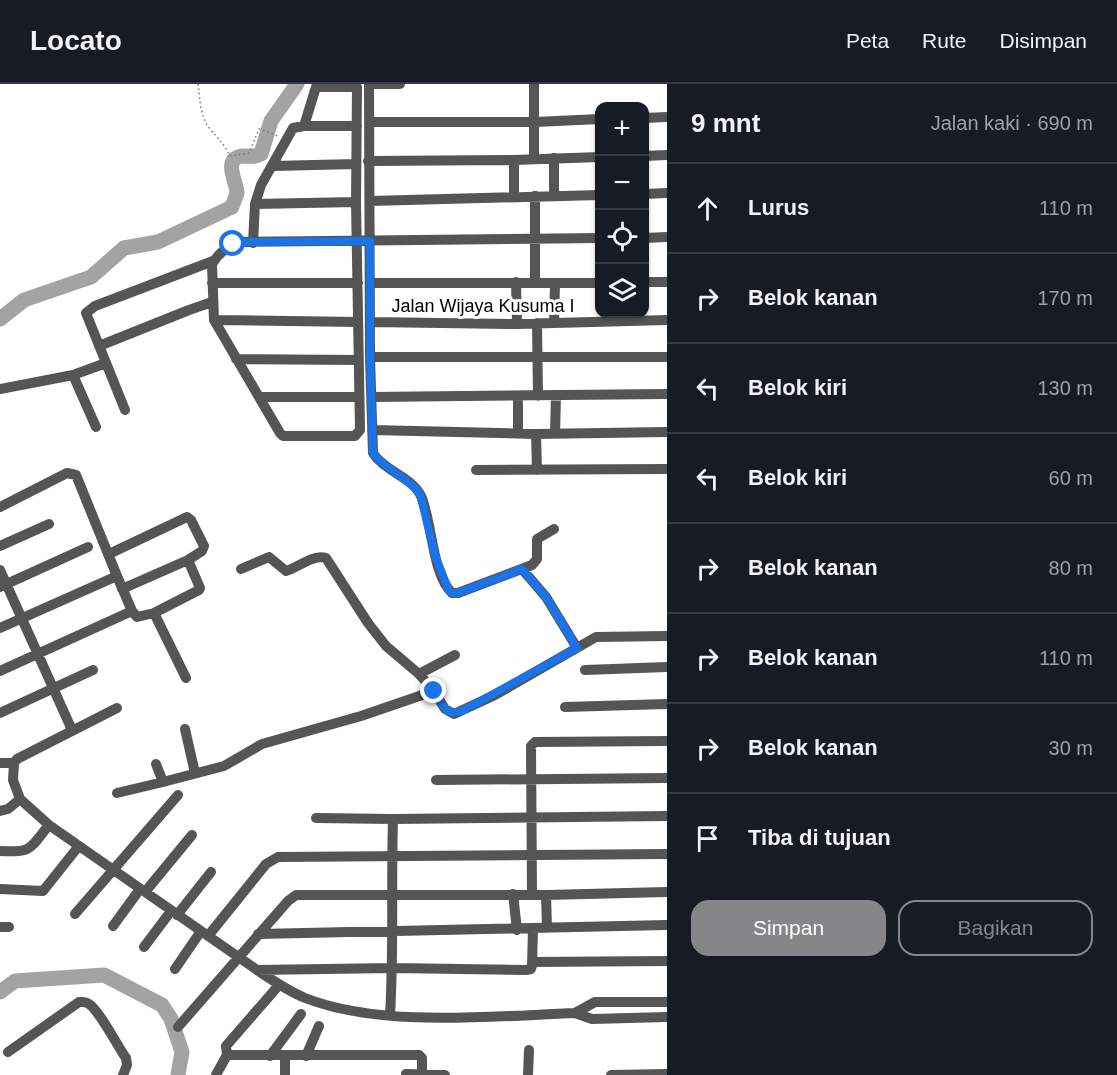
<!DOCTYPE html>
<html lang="id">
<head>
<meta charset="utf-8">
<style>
  body { margin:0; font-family:Helvetica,sans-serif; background:#242831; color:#f1f3f6 }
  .controls { position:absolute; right:18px; top:18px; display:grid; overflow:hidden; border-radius:12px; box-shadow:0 2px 4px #0004 }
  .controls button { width:54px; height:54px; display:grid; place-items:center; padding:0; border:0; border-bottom:2px solid #363941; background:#171b24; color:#f1f3f6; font:30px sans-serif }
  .stop { position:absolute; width:18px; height:18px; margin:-14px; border:4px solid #1a73e8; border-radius:50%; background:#fff }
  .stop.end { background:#1a73e8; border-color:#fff; box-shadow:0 2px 6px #0008 }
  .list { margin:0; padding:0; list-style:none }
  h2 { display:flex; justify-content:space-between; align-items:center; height:78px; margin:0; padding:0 24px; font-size:26px }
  h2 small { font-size:20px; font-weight:400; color:#9ea1a6 }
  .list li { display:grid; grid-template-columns:39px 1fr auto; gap:18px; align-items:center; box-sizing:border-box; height:90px; padding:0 24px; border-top:2px solid #363941 }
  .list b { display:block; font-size:22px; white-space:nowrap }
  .list em { font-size:20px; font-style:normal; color:#9ea1a6 }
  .actions { display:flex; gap:12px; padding:18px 24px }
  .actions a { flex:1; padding:14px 0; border:2px solid #858687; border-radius:18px; text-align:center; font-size:21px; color:#858687 }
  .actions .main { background:#858687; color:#fff }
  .icon { flex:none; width:33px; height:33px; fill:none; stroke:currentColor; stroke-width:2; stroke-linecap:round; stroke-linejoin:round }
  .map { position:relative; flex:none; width:667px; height:991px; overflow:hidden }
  header { display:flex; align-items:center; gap:36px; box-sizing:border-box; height:84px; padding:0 30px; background:#171b24; border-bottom:2px solid #363941 }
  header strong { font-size:28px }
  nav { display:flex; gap:33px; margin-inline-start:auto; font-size:21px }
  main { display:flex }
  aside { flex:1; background:#171b24 }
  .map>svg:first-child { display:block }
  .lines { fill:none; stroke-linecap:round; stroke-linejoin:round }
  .river { stroke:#a3a3a3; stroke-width:15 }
  .path { stroke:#777; stroke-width:1.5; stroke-dasharray:1.5 3; stroke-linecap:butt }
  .minor { stroke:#555; stroke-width:10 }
  .route { stroke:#1a73e8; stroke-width:8 }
  .labels { text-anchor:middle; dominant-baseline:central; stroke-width:6; stroke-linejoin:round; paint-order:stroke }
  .street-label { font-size:18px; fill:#000; stroke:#fff }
</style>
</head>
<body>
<header>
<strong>Locato</strong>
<nav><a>Peta</a><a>Rute</a><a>Disimpan</a></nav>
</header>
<main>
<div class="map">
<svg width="667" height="991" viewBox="0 0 667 991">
  <rect width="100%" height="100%" fill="#fff"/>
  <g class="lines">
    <path class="river" d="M0 235 24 216 91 193 124 164 158 158 232 123C233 119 236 113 237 109 237 99 224 78 238 73 246 70 252 75 261 70L271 37 297 0
      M0 908 15 897 104 891 162 921 171 935 182 968 178 991"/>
    <path class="path" d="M198 0C200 15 200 33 210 45 219 56 223 58 230 72L249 69 259 45 278 52"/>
    <path class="minor" d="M369 0 370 273 373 369C384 387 412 393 421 412 432 436 432 491 452 509H458L532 481 537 475V455L554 445
      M369 0H400
      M534 0V75
      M644 34 667 33
      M370 38H535L600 35
      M304 42 316 3H357L356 118 360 346 355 352H283L280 349 214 236 212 180C218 170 228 162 239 158L600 154
      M644 72 667 71
      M554 74V112
      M514 76V113
      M368 77 514 76 600 73
      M273 82 356 80
      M644 110 667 109
      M535 112V198
      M370 117 600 111
      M255 120 261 101 293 44 304 42H357
      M644 154 667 153
      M253 159 255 120 356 118
      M516 198 517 240
      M644 198H667
      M212 199H358
      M371 199H600
      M214 236 358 238
      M371 238 517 240 667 236
      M537 239 538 312
      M554 239 555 199
      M99 262 189 226 212 218
      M370 273H667
      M236 275 359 276
      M73 291 96 343
      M0 305 73 291 106 279
      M518 312V349
      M259 313H359
      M372 313 667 310
      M125 326 86 229 95 222 213 177
      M372 346 536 350 667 348
      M555 349 556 312
      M536 350 537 386
      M476 386 667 385
      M0 423 67 389 76 391 117 492 132 527 137 533 154 529 199 506 200 504 188 476
      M0 462 49 440
      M109 470 187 433 191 436 204 462 202 467 188 476 122 505
      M241 485 269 473 286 487C299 483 313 470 326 474L368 539 386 562 419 590 434 607
      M522 485 546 513 577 564
      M0 486 72 646
      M0 503 88 463
      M154 529 186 594
      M0 544 117 492
      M585 586 667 583
      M0 587 132 527
      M419 590 455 571
      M565 623 667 620
      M117 624 17 675 14 679 13 696 20 715 49 741 257 886 393 884 526 886 531 885 532 882 533 844
      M0 629 93 586
      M185 645 195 689
      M0 679H14
      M156 680 163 698 224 682 262 660 361 632 434 607 445 625 454 630 495 611 596 553 667 552
      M436 696 667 694
      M117 709 163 698
      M0 727 8 725 20 715
      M316 734 393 735 667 732
      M0 767C33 769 29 765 49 741
      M0 805 43 807 78 763
      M145 808 192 751
      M513 810 517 846
      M532 810 531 662 535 658 667 657
      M546 811 547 843
      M75 830 178 711
      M177 831 211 788
      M113 842 140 805
      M0 843H9
      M258 850 667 841
      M208 852 266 780 278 773 667 770
      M144 863 171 827
      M532 878 667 877
      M175 885 201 847
      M257 886C272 896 288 907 305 914 382 944 493 932 575 929L592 935 667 933
      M575 929 595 918H667
      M390 931C394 866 391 800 393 735
      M178 943 288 817 296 811H546L667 808
      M8 968 79 918C84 918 85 917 89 920 99 926 118 963 126 974L127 981 123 991
      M227 971H419L422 974V990
      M270 972 301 930
      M285 972V991
      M306 972 319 942
      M406 990 445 991
      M216 991 227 971 226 962 279 901
      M528 991 529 966
      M611 991 667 990"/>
  </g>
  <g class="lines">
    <path class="route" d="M233 160 239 158 370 157V273L373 369C385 386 408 393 420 410L435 471 449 507 452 509H458L522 485 546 513 577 564 462 627C444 632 442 620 434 607"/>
  </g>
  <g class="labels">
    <g class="street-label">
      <text x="483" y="222">Jalan Wijaya Kusuma I</text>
    </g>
  </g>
</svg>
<div class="controls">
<button>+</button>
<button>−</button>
<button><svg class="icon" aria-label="locate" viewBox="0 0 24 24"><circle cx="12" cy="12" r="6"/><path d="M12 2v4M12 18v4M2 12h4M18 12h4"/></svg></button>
<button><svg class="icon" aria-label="layers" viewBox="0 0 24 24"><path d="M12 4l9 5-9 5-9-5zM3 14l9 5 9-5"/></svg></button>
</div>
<div class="stop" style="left:233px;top:160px"></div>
<div class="stop end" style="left:434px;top:607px"></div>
</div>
<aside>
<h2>9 mnt<small>Jalan kaki · 690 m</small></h2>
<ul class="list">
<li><svg class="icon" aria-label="ahead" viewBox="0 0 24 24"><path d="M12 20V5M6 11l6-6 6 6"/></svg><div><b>Lurus</b></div><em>110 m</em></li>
<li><svg class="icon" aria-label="right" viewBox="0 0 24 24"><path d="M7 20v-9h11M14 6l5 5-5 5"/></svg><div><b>Belok kanan</b></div><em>170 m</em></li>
<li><svg class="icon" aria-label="left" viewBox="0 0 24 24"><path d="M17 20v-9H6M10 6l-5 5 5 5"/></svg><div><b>Belok kiri</b></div><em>130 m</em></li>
<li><svg class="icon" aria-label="left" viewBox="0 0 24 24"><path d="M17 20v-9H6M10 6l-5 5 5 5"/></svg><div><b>Belok kiri</b></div><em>60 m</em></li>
<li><svg class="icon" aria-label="right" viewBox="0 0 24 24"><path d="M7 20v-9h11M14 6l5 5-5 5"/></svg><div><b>Belok kanan</b></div><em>80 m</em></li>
<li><svg class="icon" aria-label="right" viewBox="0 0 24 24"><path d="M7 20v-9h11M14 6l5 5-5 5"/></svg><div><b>Belok kanan</b></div><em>110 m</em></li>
<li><svg class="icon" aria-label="right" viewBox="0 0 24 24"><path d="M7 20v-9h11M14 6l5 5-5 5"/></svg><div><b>Belok kanan</b></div><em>30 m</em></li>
<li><svg class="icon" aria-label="arrive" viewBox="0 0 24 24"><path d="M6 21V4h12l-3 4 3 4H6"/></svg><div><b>Tiba di tujuan</b></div></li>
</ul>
<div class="actions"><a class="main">Simpan</a><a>Bagikan</a></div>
</aside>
</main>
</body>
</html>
